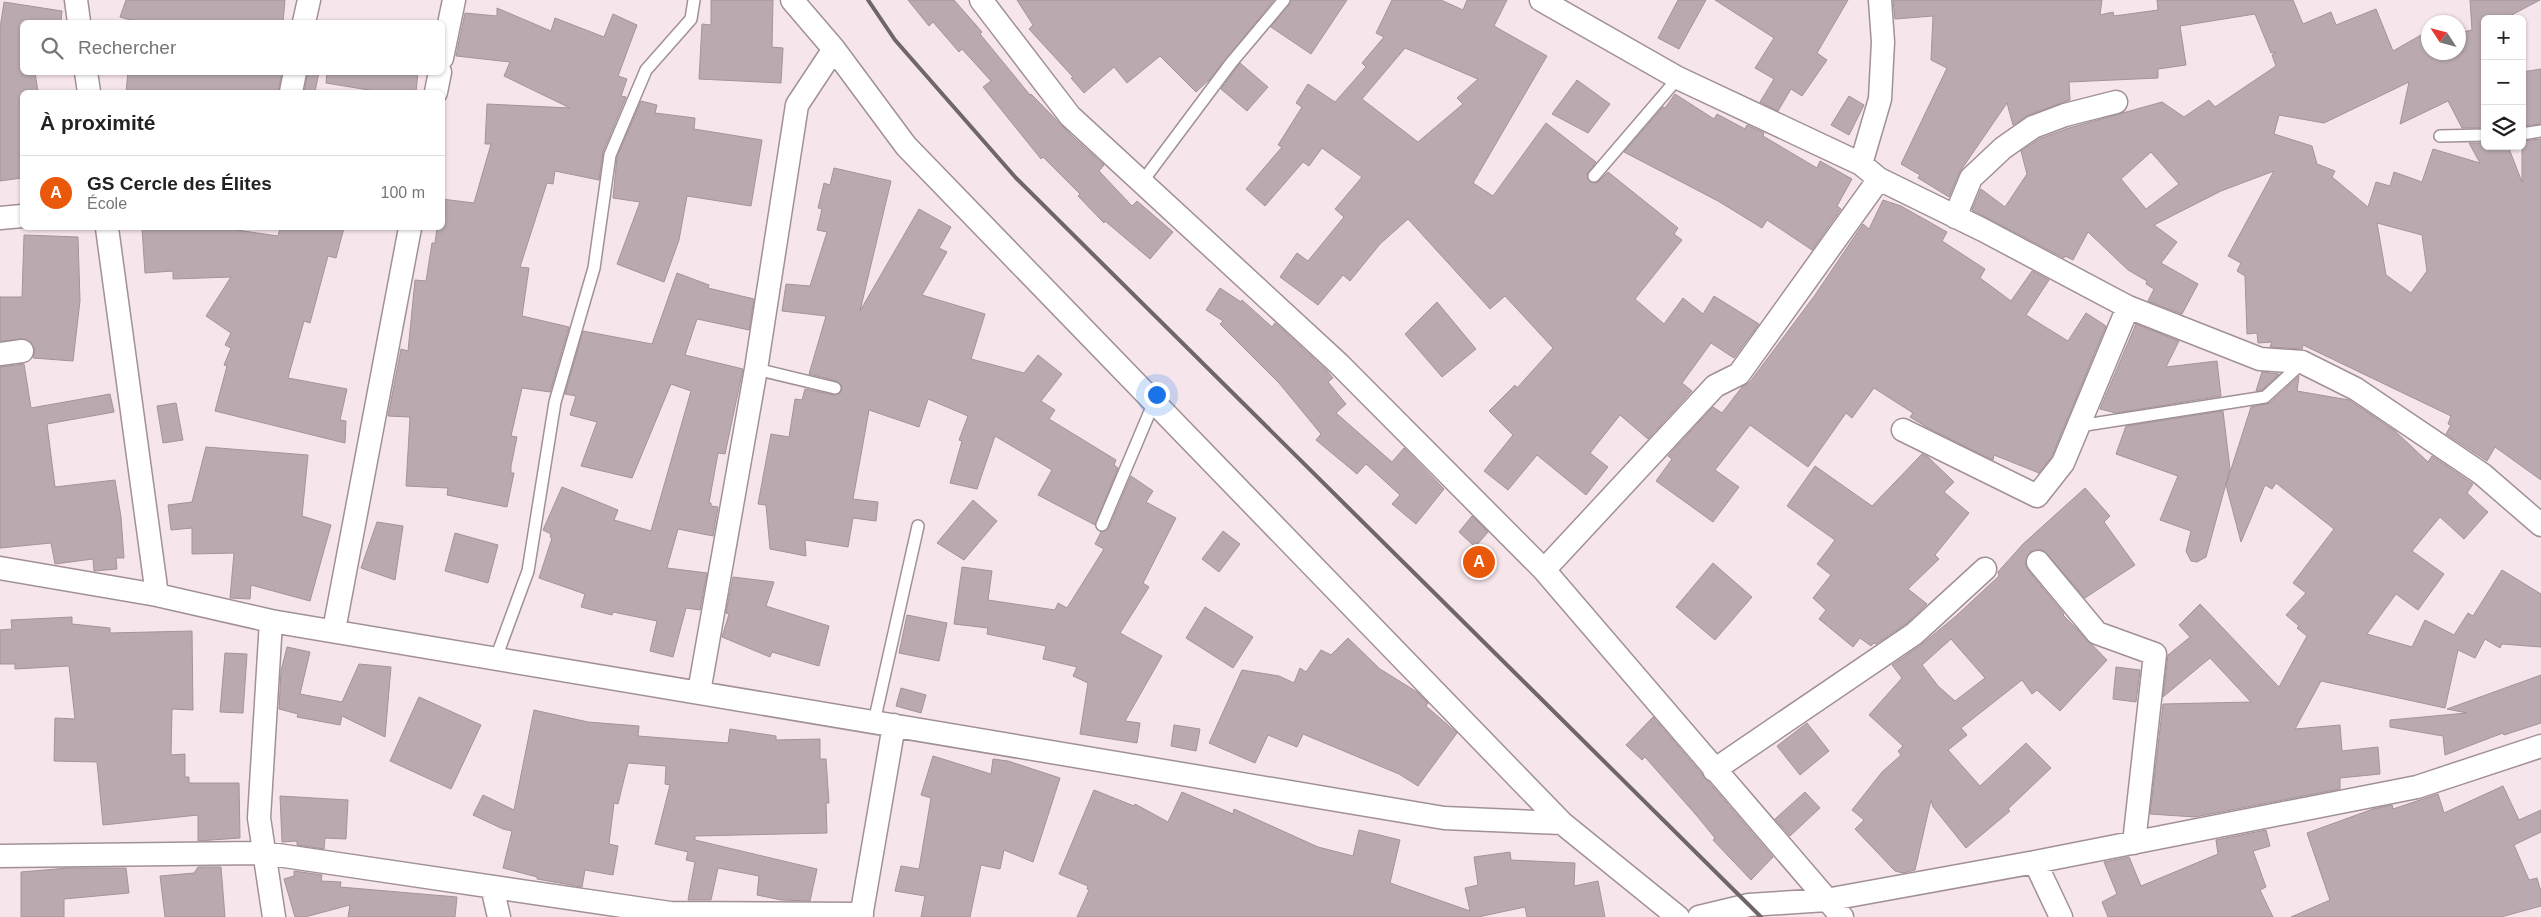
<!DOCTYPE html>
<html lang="fr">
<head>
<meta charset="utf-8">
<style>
  body { margin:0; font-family:Arial,sans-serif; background:#f6f6f6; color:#222 }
  .controls { position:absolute; right:15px; top:15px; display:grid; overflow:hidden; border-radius:8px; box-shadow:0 1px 4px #0004 }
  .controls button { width:45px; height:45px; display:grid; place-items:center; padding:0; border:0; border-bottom:1px solid #e0e0e0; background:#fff; color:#222; font:25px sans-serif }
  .compass { position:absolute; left:2421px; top:15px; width:45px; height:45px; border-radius:50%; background:#fff; box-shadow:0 1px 4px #0004; rotate:306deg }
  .you { position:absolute; left:1156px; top:394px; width:18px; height:18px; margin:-12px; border:4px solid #fff; border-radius:50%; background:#1a73e8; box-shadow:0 0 0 8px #1a73e833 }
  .badge { display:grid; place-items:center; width:32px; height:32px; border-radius:50%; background:#ea580c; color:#fff; font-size:16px; font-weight:700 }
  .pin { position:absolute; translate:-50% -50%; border:2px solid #fff; box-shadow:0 1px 5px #0006 }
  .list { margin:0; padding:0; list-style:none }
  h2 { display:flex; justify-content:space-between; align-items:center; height:65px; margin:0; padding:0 20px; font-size:21px }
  h2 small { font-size:16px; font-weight:400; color:#767676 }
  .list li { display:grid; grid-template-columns:32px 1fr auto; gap:15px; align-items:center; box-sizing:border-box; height:75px; padding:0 20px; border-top:1px solid #e0e0e0 }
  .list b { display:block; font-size:19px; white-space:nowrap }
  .list p { margin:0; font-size:16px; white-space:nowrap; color:#767676 }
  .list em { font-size:16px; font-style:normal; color:#767676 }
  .icon { flex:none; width:28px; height:28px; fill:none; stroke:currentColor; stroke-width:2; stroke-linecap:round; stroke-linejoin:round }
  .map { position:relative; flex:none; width:2541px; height:917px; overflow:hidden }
  .search { position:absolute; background:#fff; box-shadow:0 1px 4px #0004; left:20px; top:20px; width:425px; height:55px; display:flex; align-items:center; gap:12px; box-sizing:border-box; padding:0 18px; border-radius:8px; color:#767676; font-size:19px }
  .panel { position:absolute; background:#fff; box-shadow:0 1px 4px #0004; left:20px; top:90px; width:425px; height:140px; border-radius:8px }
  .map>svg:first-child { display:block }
  .building { fill:#baaab0; stroke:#a4949a; fill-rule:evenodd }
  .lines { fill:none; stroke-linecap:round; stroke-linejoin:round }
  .service-casing { stroke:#a19197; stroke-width:14 }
  .minor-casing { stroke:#a19197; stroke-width:25 }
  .service { stroke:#fff; stroke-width:11 }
  .minor { stroke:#fff; stroke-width:22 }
  .rail { stroke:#6f6669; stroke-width:4 }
</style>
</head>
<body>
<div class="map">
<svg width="2541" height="917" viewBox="0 0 2541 917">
  <rect width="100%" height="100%" fill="#f6e5eb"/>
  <path class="building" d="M126 0H285L283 22H137L120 17Z
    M711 0H773L772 47 783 48 781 83 699 79 702 24 711 25Z
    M908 0H954L982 32 980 34 1030 95 1031 94 1074 138 1104 165 1099 171 1132 206 1137 201 1173 232 1150 259 1105 221 1104 223 1078 196 1080 194 1043 157 1041 159 983 87 991 81 962 49 959 52 933 22 929 26Z
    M1017 0H1274L1210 79 1196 92 1160 56 1127 83 1114 67 1084 93 1071 78 1073 77 1029 29 1033 25Z
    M1291 0H1347L1311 54 1271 27Z
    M1392 0H1441L1463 10 1467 0H1507L1494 26 1547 56 1473 183 1493 196 1546 123 1596 162 1587 174 1590 182 1597 183 1608 172 1678 228 1674 234 1682 240 1635 299 1664 324 1683 298 1703 314 1714 296 1759 324 1734 358 1711 343 1682 383 1692 391 1648 439 1620 415 1590 453 1608 467 1586 495 1537 455 1508 490 1484 471 1513 435 1489 411 1515 385 1517 388 1553 348 1505 296 1490 309 1408 219 1380 244 1350 281 1343 275 1318 305 1280 277 1297 253 1308 261 1344 217 1335 209 1362 177 1322 148 1309 166 1303 162 1265 206 1246 189 1282 147 1278 145 1302 107 1296 103 1308 84 1335 102 1366 67 1362 63 1384 37 1376 33ZM1405 48 1478 79 1457 98 1463 104 1418 142 1362 99Z
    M1678 0H1706L1679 49 1658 38Z
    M1715 0H1848L1817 53 1827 60 1802 96 1791 89 1778 111 1760 102 1774 79 1755 68 1774 38Z
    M1893 0H2102L2100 15 2113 12 2114 16 2158 10 2157 0H2293L2303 24 2331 12 2336 25 2376 9 2393 51 2428 31V52H2458V33L2472 30 2470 0H2540L2504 19H2485V128H2462L2448 101 2400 124 2409 82 2324 123 2279 115 2274 134 2312 146 2317 164 2335 171 2332 177 2368 207 2376 182 2390 186 2394 172 2422 182 2433 149 2480 163 2469 143H2485V146H2508L2522 182V141L2541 139V480L2495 447 2487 461 2446 434 2451 425 2448 424 2451 416 2303 345 2302 349 2270 347 2272 342 2258 343 2257 333 2247 334 2245 276 2237 271 2241 263 2228 256 2274 171 2221 191 2154 225 2177 242 2161 263 2198 284 2182 314 2148 301 2154 289 2146 284 2147 281 2128 270 2088 232 2073 260 2065 256 2064 258 1972 210 1981 189 2005 207 2027 174 2021 151 2039 139 2069 128 2162 102 2184 117 2209 100 2215 107 2276 66 2272 55 2276 52 2271 53 2255 14 2180 26 2186 65 2158 69V78L2069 82 2070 100 2028 115 2013 125 2007 103 1959 173 1949 197 1918 178 1920 175 1901 164 1947 68 1931 60 1933 16 1895 19ZM2151 152 2179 184 2146 209 2121 179ZM2377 223 2422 235 2427 271 2411 293 2386 275Z
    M4 2 62 11 61 22H22V72H35L38 92H22V178L0 181V28Z
    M497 8 551 31 555 18 604 37 613 14 637 25 618 76 627 79 621 96 626 97 603 152 599 180 555 171 553 184 547 183 520 267 529 268 522 316 569 327 550 392 522 388 511 436 517 437 511 466V473H514L507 507 447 495 448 488 406 486 410 417 388 416 401 349 408 351 415 280 426 281 432 243H435L437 228H442V199L474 203 491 144H485L487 104 570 108 504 76 510 62 456 56 465 13 497 16Z
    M1240 63 1268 87 1247 111 1221 89Z
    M2541 69V124L2522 126V72Z
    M128 72H282L278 92H126Z
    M308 72H319L315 92H304Z
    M327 72H418L416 92H381L326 83Z
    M1577 80 1610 104 1588 133 1552 114Z
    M1675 94 1714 119 1717 114 1745 129 1747 125 1764 133 1763 136 1817 168 1820 161 1852 179 1837 206 1841 209 1812 250 1767 220 1762 228 1718 201 1624 152 1663 107 1665 108Z
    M1849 96 1864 105 1849 135 1831 125Z
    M641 101 657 105 655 113 695 118 694 129 762 140 751 206 687 196 679 240 664 282 617 264 640 202 613 198 617 157Z
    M834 168 891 181 860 311 919 209 951 227 939 248 947 252 922 295 985 314 971 359 1024 373 1038 355 1062 374 1041 401 1055 410 1049 419 1116 460 1114 465 1118 468 1095 525 1038 495 1052 470 995 436 977 489 950 483 962 441 959 440 968 416 928 399 919 427 869 410 853 499 878 502 876 521 853 518 848 547 805 540 806 556 770 549 766 505 758 504 771 434 789 437 795 399 802 400 805 389 834 395 840 393 842 389 837 381 809 374 826 316 782 311 786 284 810 286 827 232 817 230 822 209 818 208 824 183 830 185Z
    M1883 200 1901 206 1947 232 1942 241 1985 269 1980 278 2011 301 2032 271 2049 280 2026 315 2068 341 2086 313 2106 326 2052 456 2039 473 1994 455 1993 460 1928 428 1910 417 1913 413 1874 388 1852 418 1846 413 1808 467 1750 425 1715 470 1739 487 1713 522 1656 481 1672 459 1668 456 1713 407 1722 413 1742 387 1750 382 1815 295 1863 224 1869 229Z
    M142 228H223L278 236 280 228H344L336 258 328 256 310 323 304 321 288 378 347 389 340 420 346 421 345 443 215 411 227 366 224 365 231 348 225 345 231 333 206 316 231 277 173 279V271L145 273Z
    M24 235 78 237 80 301 73 361 33 358 35 349 26 339 0 341V297H22Z
    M677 273 709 285 708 288 754 299 749 330 697 319 685 355 743 369 725 454 718 453 709 503H711V506L718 507 713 536 678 529 667 568 707 573 700 610 686 608 673 657 650 651 657 621 613 612 612 615 581 607 585 594 539 578 552 538 550 537 551 534 543 530 562 487 618 510 614 520 651 531 691 391 671 384 632 478 581 466 597 422 570 415 576 396 565 394 583 331 652 344Z
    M1220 288 1241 302 1242 300 1272 327 1275 323 1327 371 1333 378 1328 382 1346 404 1336 413 1392 462 1404 448 1444 489 1416 524 1392 504 1400 495 1366 464 1357 474 1316 440 1321 434 1279 383 1220 324 1223 321 1206 310Z
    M1437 302 1476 349 1442 377 1405 334Z
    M2136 324 2179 341 2166 367 2217 361 2221 396 2116 413 2100 409Z
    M24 364 31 408 110 394 114 412 47 424 55 487 115 480 121 517 124 558H116L117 569 94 571 93 559 55 564 51 543 0 548V367Z
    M2262 372 2279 374 2262 390 2256 391Z
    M2299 376 2297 391 2349 400 2395 431 2428 462 2432 456 2473 484 2467 493 2488 512 2464 539 2440 517 2412 551 2444 574 2418 610 2396 594 2367 634 2412 647 2425 620 2454 635 2468 613 2473 616 2502 570 2541 594V647L2502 644 2500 648 2485 639 2475 658 2458 650 2445 708 2321 681 2295 729 2340 725 2342 751 2378 747 2380 774 2340 778V789L2195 817 2150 814 2163 704 2251 702 2210 658 2163 697 2168 655 2190 637 2179 625 2200 604 2279 687 2307 636 2297 628 2299 626 2286 615 2306 593 2293 583 2334 529 2276 483 2272 489 2265 485 2241 542 2226 485 2251 407 2270 403Z
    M176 403 183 440 163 443 157 406Z
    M2223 411 2230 469 2206 557 2197 562 2191 561 2186 551 2191 531 2160 520 2178 476 2116 454 2126 426Z
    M206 447 308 455 302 516 331 525 310 601 251 585 250 599 230 598 234 553 192 554V528L171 530 168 505 192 502Z
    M1922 454 1928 457 1954 482 1944 492 1969 513 1935 555 1939 559 1908 589 1927 604 1906 624 1876 644 1874 643 1871 646 1860 638 1853 647 1819 619 1826 610 1813 598 1831 575 1817 564 1835 540 1787 506 1815 466 1872 506Z
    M1131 476 1153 491 1146 502 1176 518 1143 583 1149 587 1120 633 1162 656 1125 721 1140 723 1137 743 1080 734 1088 683 1073 676 1077 667 1043 659 1046 646 987 634 988 628 954 624 962 567 992 571 988 600 1055 610 1058 603 1067 608 1104 549 1095 544 1101 532 1109 528Z
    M2085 488 2110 516 2104 522 2135 565 2085 598 2043 550 2030 552 2025 564 2028 570 2064 614 2063 615 2107 660 2060 711 2037 690 2032 694 2022 680 1961 728 1967 735 1948 750 1980 786 2026 743 2051 768 2008 809 2010 811 1966 848 1933 807 1931 800 1915 870 1903 873 1895 871 1855 829 1864 820 1852 810 1882 772 1901 755 1898 751 1903 746 1869 715 1902 678 1892 665 1921 645 1956 616 1999 576 1998 572 2023 544ZM1951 639 1985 678 1955 701 1938 686 1922 665Z
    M973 500 997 521 964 560 937 543Z
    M1472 516 1488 532 1475 547 1459 532Z
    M377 522 403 526 395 580 361 568Z
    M1223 531 1240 544 1219 572 1202 559Z
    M455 533 498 545 488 583 445 571Z
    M1713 563 1752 597 1715 640 1676 607Z
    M733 577 774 582 766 606 829 626 819 666 772 652 770 657 722 637 729 614 726 613Z
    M1205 607 1253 637 1233 668 1186 638Z
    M907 615 947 623 939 661 899 653Z
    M72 617V624L110 628V633L192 631 193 710 172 709 171 755 185 754V777H189V783H239L240 838 198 841V815L103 825 97 762 54 761 55 718 75 719 69 666 15 669V664H0V630L12 629 11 620Z
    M1348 638 1380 669 1417 692 1428 703 1426 706 1457 733 1418 786 1399 774 1303 734 1297 747 1268 735 1255 763 1209 743 1242 670 1279 676 1294 683 1300 668 1306 672 1321 650 1331 655Z
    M287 647 310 652 300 694 342 702 359 664 391 667 385 737 342 716 340 725 297 717 298 714 279 709 281 671Z
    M225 653 247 654 243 713 220 712Z
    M2116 667 2140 670 2136 702 2113 699Z
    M2541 675V723L2504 735 2503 733 2445 755 2443 736 2390 727V720L2467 713 2447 709Z
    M901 688 926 695 921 713 896 706Z
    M419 697 481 725 451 789 390 761Z
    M534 710 588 722 639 726 638 736 728 743 730 729 776 736V740L820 739V759H826L829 803H826L827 833 695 836V840L817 869 810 901 781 900 757 895 759 876 718 868 711 900H688L695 862 686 860 688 852 655 844 670 785 665 784 666 766 628 763 618 804 614 803 609 844 618 846 613 875 585 870 582 887 537 879V877L503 868 512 831 503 829 473 815 483 795 514 810Z
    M1653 717 1773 857 1751 880 1713 840 1715 838 1697 816 1645 757 1642 760 1626 745Z
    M1807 723 1829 751 1800 775 1777 746Z
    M1174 725 1200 729 1196 751 1171 746Z
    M933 756 991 774 993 759 1008 761 1060 778 1033 862 1004 850 1000 869 981 865 970 917H921L925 896 895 891 901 866 919 869 931 798 921 795Z
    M2503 786 2519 820 2541 810V832L2514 845 2529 880 2537 878 2541 892V906L2501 917H2291L2330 900 2307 833 2373 809 2392 805 2393 809 2438 794 2444 813Z
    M1094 790 1134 806 1135 804 1168 822 1182 792 1233 814 1234 809 1318 847 1353 856 1359 830 1400 840 1390 883 1470 911 1465 888 1478 885 1474 857 1510 852 1511 860 1575 863 1574 886 1598 881 1605 917H1527L1525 907 1478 917H1077L1089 890 1087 889 1088 886 1059 874Z
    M1805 792 1820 808 1790 836 1775 819Z
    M280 796 348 800 346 839 325 838 324 849 297 845V841L282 842Z
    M2266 830 2270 846 2253 851 2266 887 2260 890 2273 917H2108L2102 902 2117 894 2104 862 2129 857 2141 886 2218 854 2216 840Z
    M198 867H221L225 917H165L160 876 194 873Z
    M68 868H126L129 893 64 899V917H21V872Z
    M294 871 322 875 321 881 341 882 340 887 457 897 455 917H348L350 905 305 917H295L284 879 294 876Z"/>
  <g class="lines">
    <defs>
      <path id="service" d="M2522 134 2541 131
        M2440 136 2485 135
        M1594 176 1678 78
        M1142 182 1231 63 1284 0
        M756 369 835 388
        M2079 426 2265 397 2302 363
        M1102 525 1154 402
        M496 658 528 571 555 402 594 268 610 155 646 70 691 19 694 0
        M874 722 918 526"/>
      <path id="minor" d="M76 0 79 22
        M792 0 834 49 906 146 1562 823 1678 917
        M981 0 1070 116 1339 364 1544 570 1842 917
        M1541 0 1678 78 1861 164 1879 179 1983 230 2128 307 2260 359 2302 362 2356 389 2482 474 2541 525
        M304 22 309 0
        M442 58 454 0
        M86 72 89 92
        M291 92 295 72
        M436 92 440 72
        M1861 164 1880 99 1883 42 1880 0
        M1955 217 1971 178 2003 148 2033 127 2065 115 2116 102
        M0 218 22 216
        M107 228 157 595
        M0 354 22 351
        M1903 430 2037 496 2063 463 2128 307
        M2038 562 2097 633 2155 654 2134 843
        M0 568 157 595 271 621 1444 818 1562 823
        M1544 570 1715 386 1739 374 1879 179
        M271 621 259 818 274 917
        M334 630 410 228
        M699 692 756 369 797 105 834 49
        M1714 770 1914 634 1985 569
        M0 856 264 853 670 913 862 914
        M2035 862 2061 917
        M492 887 499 917
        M861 917 894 725
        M1699 917 1749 905 1826 900 2035 862 2417 787 2541 746"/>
    </defs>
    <use href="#service" class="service-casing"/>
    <use href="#minor" class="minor-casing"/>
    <use href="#service" class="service"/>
    <use href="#minor" class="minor"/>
    <path class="rail" d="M868 0 895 40 1016 178 1761 917"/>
  </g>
</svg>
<div class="controls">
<button>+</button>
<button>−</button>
<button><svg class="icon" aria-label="layers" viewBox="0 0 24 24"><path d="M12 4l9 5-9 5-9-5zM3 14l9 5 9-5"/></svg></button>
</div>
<svg class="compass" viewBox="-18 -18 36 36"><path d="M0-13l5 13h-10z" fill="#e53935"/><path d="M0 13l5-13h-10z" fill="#767676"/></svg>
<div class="you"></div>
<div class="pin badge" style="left:1479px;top:562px">A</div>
<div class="search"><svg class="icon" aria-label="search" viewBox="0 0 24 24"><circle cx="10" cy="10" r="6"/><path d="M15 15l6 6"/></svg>Rechercher</div>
<section class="panel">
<h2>À proximité<small></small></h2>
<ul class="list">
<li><span class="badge">A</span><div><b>GS Cercle des Élites</b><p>École</p></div><em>100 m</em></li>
</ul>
</section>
</div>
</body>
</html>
